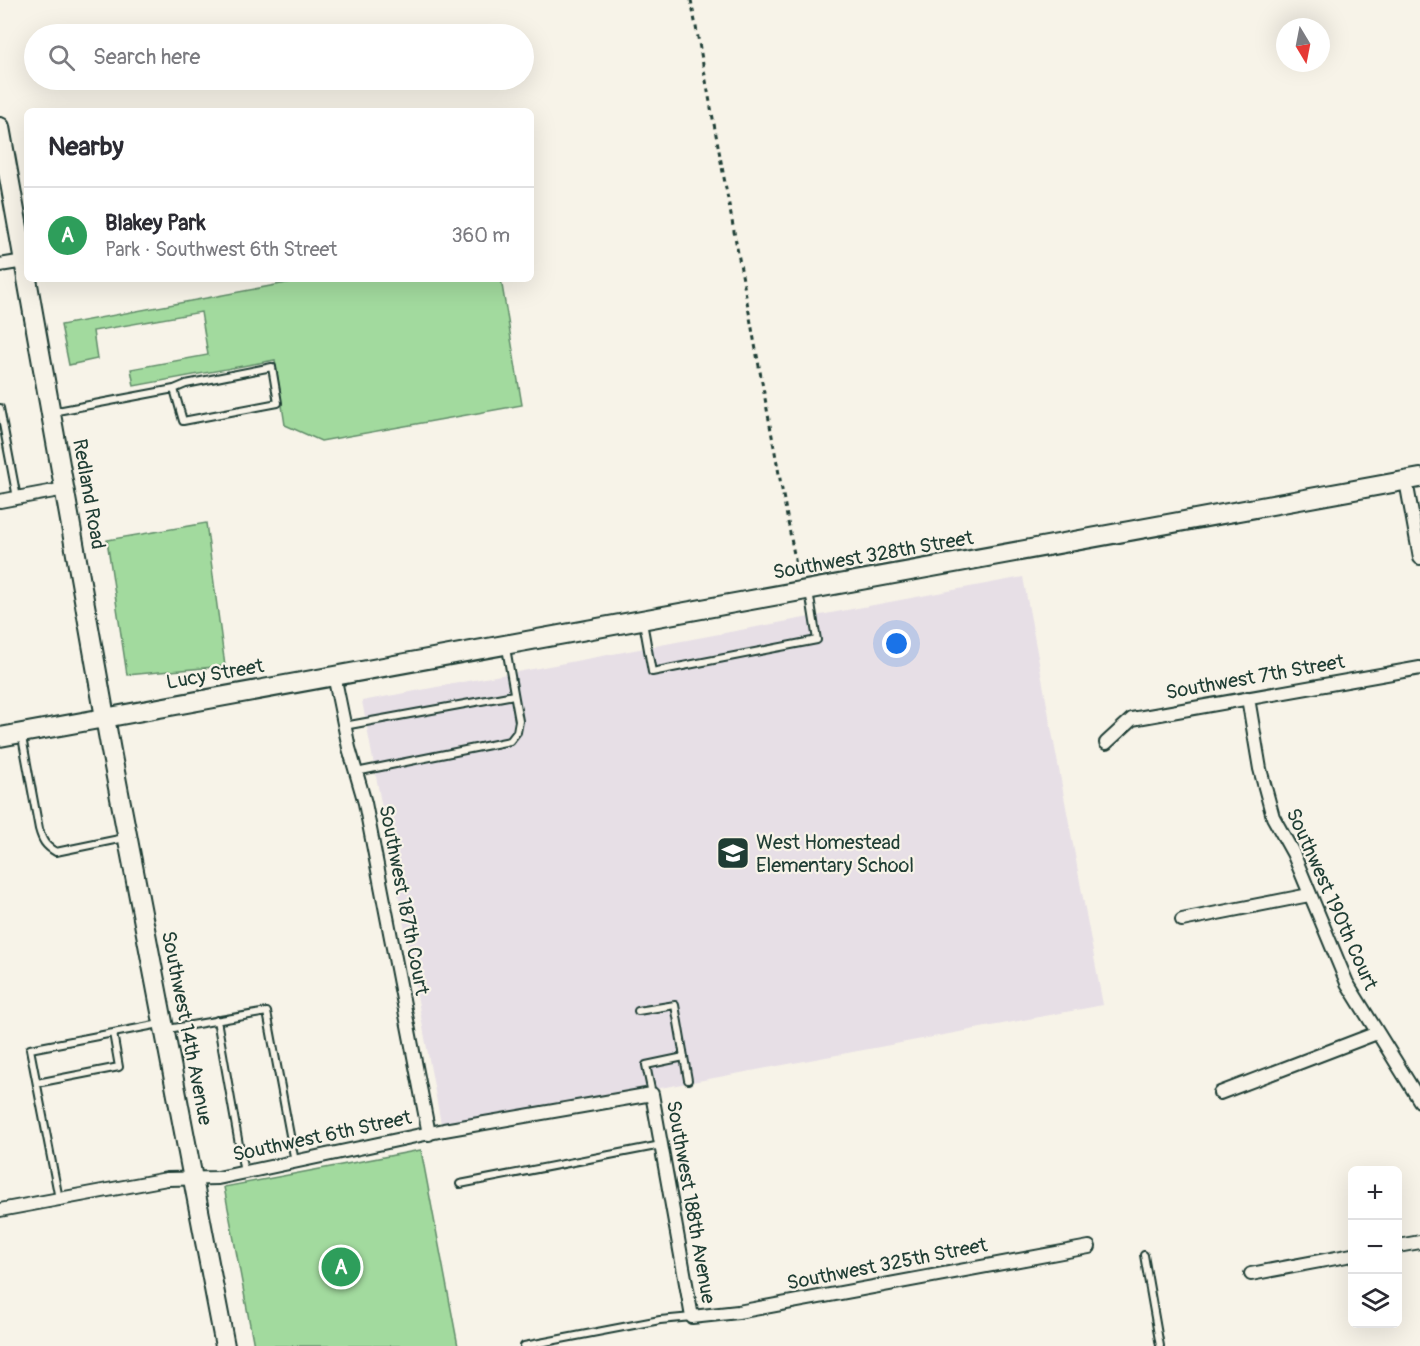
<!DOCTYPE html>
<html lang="en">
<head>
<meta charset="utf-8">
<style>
  body { margin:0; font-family:Pangolin,sans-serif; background:#f2f2f3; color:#2b2b33 }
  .controls { position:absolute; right:18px; bottom:18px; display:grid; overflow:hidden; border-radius:9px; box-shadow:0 6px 24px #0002 }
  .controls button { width:54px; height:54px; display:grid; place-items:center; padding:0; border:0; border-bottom:2px solid #e1e1e2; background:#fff; color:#2b2b33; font:30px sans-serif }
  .compass { position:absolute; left:1276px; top:18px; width:54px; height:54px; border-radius:50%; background:#fff; box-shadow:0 6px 24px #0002; rotate:170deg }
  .you { position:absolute; left:897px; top:644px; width:21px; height:21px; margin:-15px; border:4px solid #fff; border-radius:50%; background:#1a73e8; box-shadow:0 0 0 9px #1a73e833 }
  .badge { display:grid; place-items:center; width:39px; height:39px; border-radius:50%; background:#b45309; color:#fff; font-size:20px; font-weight:700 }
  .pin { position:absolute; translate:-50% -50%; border:3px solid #fff; box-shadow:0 2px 6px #0006 }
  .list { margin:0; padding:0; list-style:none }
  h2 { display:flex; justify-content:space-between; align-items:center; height:78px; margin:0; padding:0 24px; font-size:26px }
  h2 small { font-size:20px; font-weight:400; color:#7c7c81 }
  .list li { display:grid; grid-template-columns:39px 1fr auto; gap:18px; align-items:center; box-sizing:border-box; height:96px; padding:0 24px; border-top:2px solid #e1e1e2 }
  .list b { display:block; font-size:22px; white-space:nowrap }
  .list p { margin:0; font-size:20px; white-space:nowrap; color:#7c7c81 }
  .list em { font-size:20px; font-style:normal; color:#7c7c81 }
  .icon { flex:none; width:33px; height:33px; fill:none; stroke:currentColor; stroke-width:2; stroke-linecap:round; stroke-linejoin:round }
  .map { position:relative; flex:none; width:1420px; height:1346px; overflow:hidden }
  .search { position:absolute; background:#fff; box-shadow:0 6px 24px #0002; left:24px; top:24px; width:510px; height:66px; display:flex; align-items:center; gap:15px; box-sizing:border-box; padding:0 21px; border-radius:33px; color:#7c7c81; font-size:22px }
  .panel { position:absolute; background:#fff; box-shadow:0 6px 24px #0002; left:24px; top:108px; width:510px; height:174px; border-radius:9px }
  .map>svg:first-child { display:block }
  .built { fill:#e7dfe6 }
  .green { fill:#a2da9e; stroke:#608c69; stroke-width:1.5 }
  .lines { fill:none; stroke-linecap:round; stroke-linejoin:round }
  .lane-casing { stroke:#1f3d34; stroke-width:10 }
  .street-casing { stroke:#1f3d34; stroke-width:16 }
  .secondary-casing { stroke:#1f3d34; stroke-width:22 }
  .path { stroke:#1f3d34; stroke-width:3; stroke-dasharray:4.5 4.5; stroke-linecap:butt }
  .lane { stroke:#f7f3e8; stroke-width:6 }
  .street { stroke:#f7f3e8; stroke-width:12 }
  .secondary { stroke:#f7f3e8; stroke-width:18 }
  .labels { text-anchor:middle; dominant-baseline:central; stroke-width:4.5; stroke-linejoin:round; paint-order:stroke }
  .street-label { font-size:20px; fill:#1f3d34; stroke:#f7f3e8 }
  .poi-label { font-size:20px; fill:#1f3d34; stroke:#f7f3e8; text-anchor:start }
</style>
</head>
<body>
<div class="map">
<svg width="1420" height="1346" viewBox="0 0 1420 1346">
  <rect width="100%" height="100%" fill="#f7f3e8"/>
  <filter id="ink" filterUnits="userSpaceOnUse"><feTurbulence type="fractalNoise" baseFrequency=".0167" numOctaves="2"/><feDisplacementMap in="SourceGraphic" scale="12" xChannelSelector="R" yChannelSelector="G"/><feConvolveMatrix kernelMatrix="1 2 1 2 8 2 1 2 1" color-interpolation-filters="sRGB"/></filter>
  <g filter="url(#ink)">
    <path class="built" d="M1023 577 1103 1005 442 1129 362 701Z"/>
    <path class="green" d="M291 279H501L522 405 321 441 285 425 275 360 134 386 131 369 208 355 201 312 93 331 97 359 69 365 61 325 292 282Z
      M206 523 225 666 127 675 107 540Z
      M421 1150 458 1346H254L224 1187Z"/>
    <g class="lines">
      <defs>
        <path id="lane" d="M0 408 17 498
          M52 412 174 389 186 384 272 367 278 403 183 421 174 389
          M643 622 652 672 817 640 809 591
          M344 726 514 695
          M22 737 39 829C42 840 45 846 56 852L124 838
          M356 772 510 741 517 732 519 721 506 648
          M638 1011 675 1005 688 1080
          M217 1020 244 1173
          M168 1029 267 1012 295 1162
          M37 1083 119 1067 113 1033
          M652 1094 646 1065 684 1057
          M460 1184 661 1145
          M59 1199 30 1049 160 1024
          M1144 1255 1160 1346
          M524 1346 660 1320 692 1317"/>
        <path id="street" d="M0 265 24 261
          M1406 481 1420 558
          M0 501 65 489
          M334 675 349 748 365 803 429 1134
          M1248 698 1260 769 1273 817 1293 853 1347 983 1420 1101
          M1106 743 1132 719 1420 668
          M1182 920 1309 895
          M1220 1093 1377 1033
          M0 1210 167 1179 218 1178 444 1130 652 1094 692 1317 738 1312 1089 1247
          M1398 1246 1420 1242
          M1251 1274 1352 1255"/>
        <path id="secondary" d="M0 127 27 278
          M27 279 111 751 225 1346
          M0 737 1420 478"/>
      </defs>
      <use href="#lane" class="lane-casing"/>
      <use href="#street" class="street-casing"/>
      <use href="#secondary" class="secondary-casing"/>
      <path class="path" d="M691 0 798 576"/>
      <use href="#lane" class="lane"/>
      <use href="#street" class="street"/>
      <use href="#secondary" class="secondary"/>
    </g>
  </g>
  <defs>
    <symbol id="school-square" viewBox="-11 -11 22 22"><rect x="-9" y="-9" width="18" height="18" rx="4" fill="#1f3d34" stroke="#f7f3e8"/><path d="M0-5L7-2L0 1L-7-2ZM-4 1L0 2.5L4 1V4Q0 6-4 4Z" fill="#fff"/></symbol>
  </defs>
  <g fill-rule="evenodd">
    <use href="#school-square" x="714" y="834" width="38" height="38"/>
  </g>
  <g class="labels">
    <g class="street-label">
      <text transform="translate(89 494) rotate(80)">Redland Road</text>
      <text transform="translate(873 555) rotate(-10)">Southwest 328th Street</text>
      <text transform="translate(215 674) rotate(-10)">Lucy Street</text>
      <text transform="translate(1255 677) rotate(-10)">Southwest 7th Street</text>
      <text transform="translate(1332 899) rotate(66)">Southwest 190th Court</text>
      <text transform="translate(404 900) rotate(79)">Southwest 187th Court</text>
      <text transform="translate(187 1028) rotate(79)">Southwest 14th Avenue</text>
      <text transform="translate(322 1136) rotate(-12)">Southwest 6th Street</text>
      <text transform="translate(691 1202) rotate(80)">Southwest 188th Avenue</text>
      <text transform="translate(887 1264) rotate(-11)">Southwest 325th Street</text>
    </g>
    <g class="poi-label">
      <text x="756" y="842">West Homestead<tspan x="756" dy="23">Elementary School</tspan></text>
    </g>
  </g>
</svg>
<div class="controls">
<button>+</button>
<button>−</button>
<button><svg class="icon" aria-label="layers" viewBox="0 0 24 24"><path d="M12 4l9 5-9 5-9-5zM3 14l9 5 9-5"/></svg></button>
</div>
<svg class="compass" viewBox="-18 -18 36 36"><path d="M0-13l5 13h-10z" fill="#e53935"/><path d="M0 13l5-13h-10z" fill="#7c7c81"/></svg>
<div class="you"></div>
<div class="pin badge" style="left:341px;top:1267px;background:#2e9e5b">A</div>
<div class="search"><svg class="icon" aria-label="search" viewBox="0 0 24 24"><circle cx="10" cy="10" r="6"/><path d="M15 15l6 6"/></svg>Search here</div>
<section class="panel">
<h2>Nearby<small></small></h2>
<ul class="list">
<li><span class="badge" style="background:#2e9e5b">A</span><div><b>Blakey Park</b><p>Park · Southwest 6th Street</p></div><em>360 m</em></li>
</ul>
</section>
</div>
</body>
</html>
